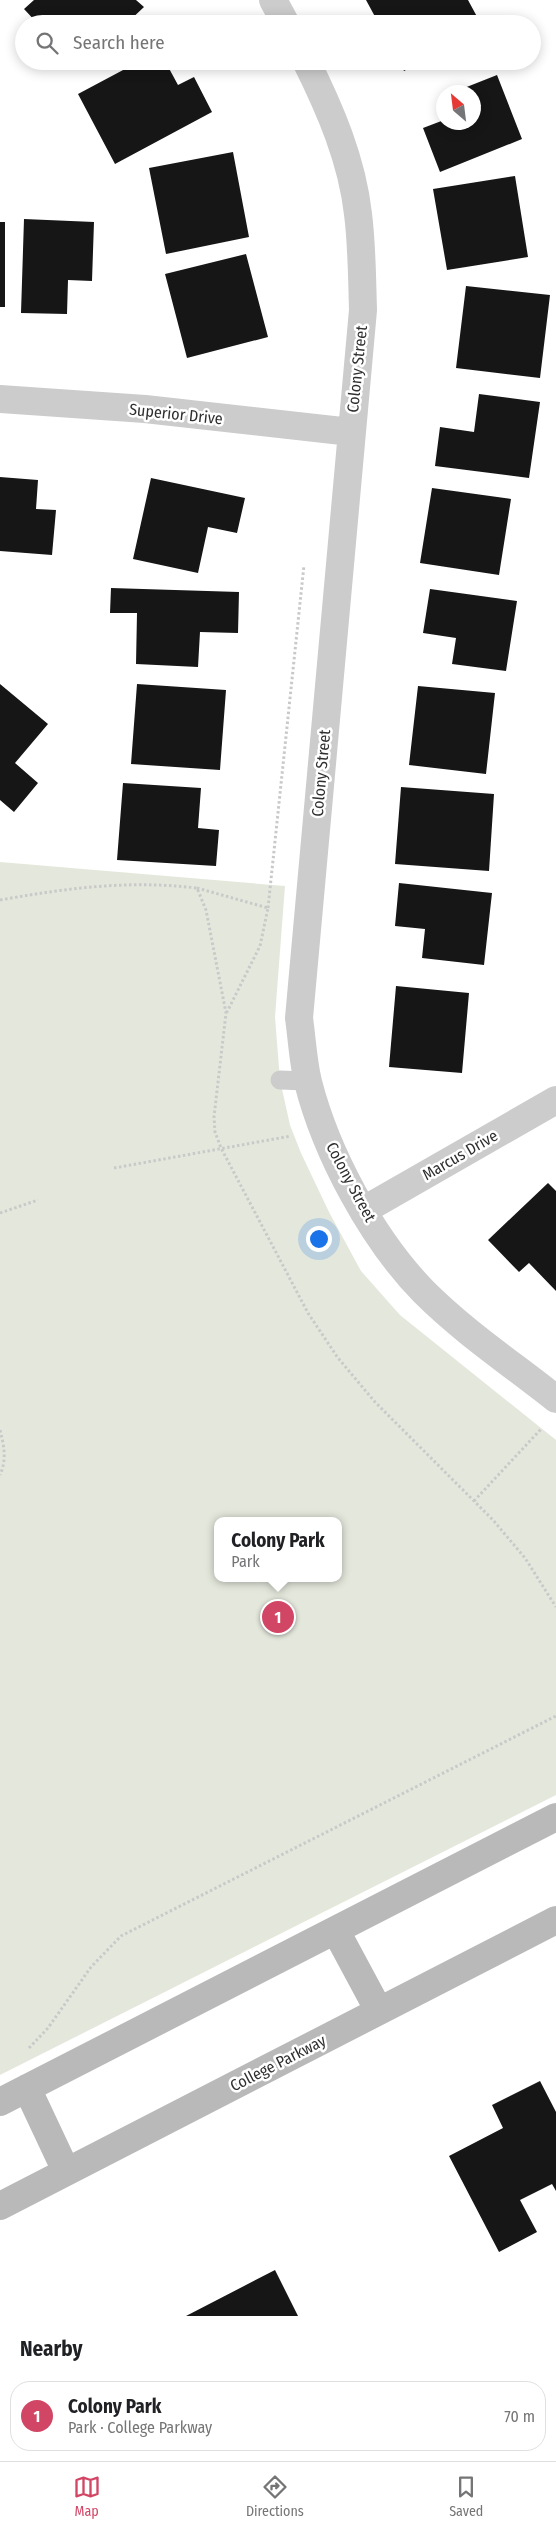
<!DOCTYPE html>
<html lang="en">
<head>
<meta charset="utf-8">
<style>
  body { margin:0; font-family:"Fira Sans Condensed",sans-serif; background:#f6f6f6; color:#202124 }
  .compass { position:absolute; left:436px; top:85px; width:45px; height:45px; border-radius:50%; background:#fff; box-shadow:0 2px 12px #0003; rotate:332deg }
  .you { position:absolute; left:318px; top:1238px; width:18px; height:18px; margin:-12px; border:4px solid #fff; border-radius:50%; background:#1a73e8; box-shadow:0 0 0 8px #1a73e833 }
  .badge { display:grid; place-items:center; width:32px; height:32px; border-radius:50%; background:#d24665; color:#fff; font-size:16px; font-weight:700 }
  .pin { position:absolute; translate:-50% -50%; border:2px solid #fff; box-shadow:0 1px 5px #0006 }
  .popup { position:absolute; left:214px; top:1517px; width:128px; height:65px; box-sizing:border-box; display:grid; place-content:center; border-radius:10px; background:#fff; filter:drop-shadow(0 1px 4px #0005); font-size:16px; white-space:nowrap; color:#757577 }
  .popup b { font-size:19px; color:#202124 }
  .popup::after { content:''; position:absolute; left:50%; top:100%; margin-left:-10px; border:10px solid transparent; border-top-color:#fff }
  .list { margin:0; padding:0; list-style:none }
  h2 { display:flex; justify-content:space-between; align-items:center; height:65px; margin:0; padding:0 20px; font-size:21px }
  h2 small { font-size:16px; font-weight:400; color:#757577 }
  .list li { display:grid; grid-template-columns:32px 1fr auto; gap:15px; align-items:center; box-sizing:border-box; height:70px; margin:0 10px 10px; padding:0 10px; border:1px solid #e0e0e0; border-radius:20px }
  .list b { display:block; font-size:19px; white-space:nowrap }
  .list p { margin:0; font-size:16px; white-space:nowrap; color:#757577 }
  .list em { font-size:16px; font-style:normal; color:#757577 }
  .icon { flex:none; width:28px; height:28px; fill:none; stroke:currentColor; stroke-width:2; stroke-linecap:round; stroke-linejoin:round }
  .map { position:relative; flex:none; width:556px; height:2316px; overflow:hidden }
  .search { position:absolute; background:#fff; box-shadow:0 2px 12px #0003; left:15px; right:15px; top:15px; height:55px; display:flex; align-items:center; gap:12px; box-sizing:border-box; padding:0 18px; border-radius:28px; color:#757577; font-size:19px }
  .sheet { height:145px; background:#fff }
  nav { display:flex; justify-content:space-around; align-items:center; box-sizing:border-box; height:70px; border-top:1px solid #e0e0e0; background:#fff; font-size:14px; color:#757577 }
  nav a { display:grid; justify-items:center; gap:2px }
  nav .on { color:#d24665 }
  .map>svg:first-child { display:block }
  .green { fill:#e4e8dc; fill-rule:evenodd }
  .building { fill:#161616 }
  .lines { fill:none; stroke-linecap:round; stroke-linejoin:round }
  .path { stroke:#c9c9c9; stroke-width:3; stroke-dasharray:2.5 2.5; stroke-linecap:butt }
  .lane { stroke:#ccc; stroke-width:19 }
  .street { stroke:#ccc; stroke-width:28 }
  .secondary { stroke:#b9b9b9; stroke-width:28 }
  .labels { text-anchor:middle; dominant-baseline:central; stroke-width:5; stroke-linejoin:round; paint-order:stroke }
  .street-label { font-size:16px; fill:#2f2f2f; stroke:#fff }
</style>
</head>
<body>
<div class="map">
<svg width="556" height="2316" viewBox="0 0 556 2316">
  <rect width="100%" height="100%" fill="#fff"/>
  <path class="green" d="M0 862 285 886 275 1017 280 1080 290 1125 301 1153 329 1212 361 1271 400 1315 556 1440V1795L0 2075ZM218 1521H338V1578H218Z"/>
  <path class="building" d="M34 0H136L144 7 126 24H38L24 9Z
    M366 0H468L481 24H379Z
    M73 61H87L80 68Z
    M140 61H165L178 85 194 77 212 112 115 164 78 94Z
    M399 61H423L404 71Z
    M497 75 522 139 440 172 423 128 444 120V122H474V92H454Z
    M233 152 249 237 166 254 149 168Z
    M515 176 528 257 447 270 433 189Z
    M24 219 94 222 92 281 68 280 67 314 21 313Z
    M0 222H5V307H0Z
    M246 254 268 337 187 358 165 274Z
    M466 286 550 295 540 378 456 368Z
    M479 394 540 402 529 478 435 466 440 427 474 432Z
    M0 477 38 480 36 509 56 510 52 555 0 551Z
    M151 478 245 498 237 533 208 527 198 573 133 559Z
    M432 488 511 499 499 575 420 563Z
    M111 588 239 592 238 633 200 632 198 667 136 664 137 613H110Z
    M430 589 517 601 506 671 452 664 456 638 423 633Z
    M0 684 48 724 15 763 38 783 14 812 0 800Z
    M137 684 226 690 220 770 131 764Z
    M418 686 495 693 486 774 409 765Z
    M123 783 201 788 198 828 219 830 216 866 117 860Z
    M401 787 494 794 489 871 395 864Z
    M399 883 492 893 484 965 422 958 425 929 395 926Z
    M396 986 469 993 462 1073 389 1067Z
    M548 1183 556 1191V1291L529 1263 519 1272 488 1240Z
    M540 2081 556 2112V2191L552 2184 520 2200 537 2232 499 2252 449 2156 503 2128 492 2105Z
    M275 2270 298 2316H186Z"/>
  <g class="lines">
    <path class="path" d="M197 888 268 908 260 946 227 1012
      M0 900C68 888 128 880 197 888L206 910 226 1013 214 1117 215 1132 221 1148 308 1313 338 1358 375 1402 493 1520 525 1558 556 1607
      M268 908 304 565
      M114 1168 291 1136
      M0 1213 38 1200
      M0 1430C4 1446 7 1459 0 1475
      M474 1501 542 1428
      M29 2048 48 2028 91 1967 121 1936 556 1716"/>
    <path class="lane" d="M280 1080 307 1081"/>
    <path class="street" d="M273 0 286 24
      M306 61C330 109 352 160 358 214 362 245 362 278 363 310L299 1018C302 1039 303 1062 308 1082 326 1153 372 1239 424 1292 464 1332 512 1364 556 1399
      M0 399 145 409 351 432
      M364 1210 556 1100"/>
    <path class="secondary" d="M336 1931 379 2011
      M27 2088 66 2171
      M0 2102 556 1817
      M0 2206 556 1920"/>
  </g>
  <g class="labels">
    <g class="street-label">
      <text transform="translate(357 369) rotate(-84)">Colony Street</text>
      <text transform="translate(176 414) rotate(6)">Superior Drive</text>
      <text transform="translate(321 773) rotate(-85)">Colony Street</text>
      <text transform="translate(460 1155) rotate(-30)">Marcus Drive</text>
      <text transform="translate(351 1182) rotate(62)">Colony Street</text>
      <text transform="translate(278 2063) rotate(-27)">College Parkway</text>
    </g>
  </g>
</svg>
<svg class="compass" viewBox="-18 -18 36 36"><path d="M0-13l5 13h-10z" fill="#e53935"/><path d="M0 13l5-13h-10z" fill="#757577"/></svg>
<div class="you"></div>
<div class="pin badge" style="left:278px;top:1617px">1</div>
<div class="popup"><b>Colony Park</b>Park</div>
<div class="search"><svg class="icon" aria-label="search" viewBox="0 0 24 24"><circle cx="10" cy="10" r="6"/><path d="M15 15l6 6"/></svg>Search here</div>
</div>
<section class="sheet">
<h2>Nearby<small></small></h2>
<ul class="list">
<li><span class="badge">1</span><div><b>Colony Park</b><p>Park · College Parkway</p></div><em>70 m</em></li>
</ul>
</section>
<nav>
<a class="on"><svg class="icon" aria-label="map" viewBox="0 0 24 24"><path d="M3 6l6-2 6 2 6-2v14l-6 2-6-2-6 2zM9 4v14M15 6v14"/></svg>Map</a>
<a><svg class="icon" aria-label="directions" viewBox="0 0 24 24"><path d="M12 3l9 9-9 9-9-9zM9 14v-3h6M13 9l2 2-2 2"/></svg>Directions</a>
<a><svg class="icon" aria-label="saved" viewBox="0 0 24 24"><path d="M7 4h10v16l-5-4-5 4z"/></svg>Saved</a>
</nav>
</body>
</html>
